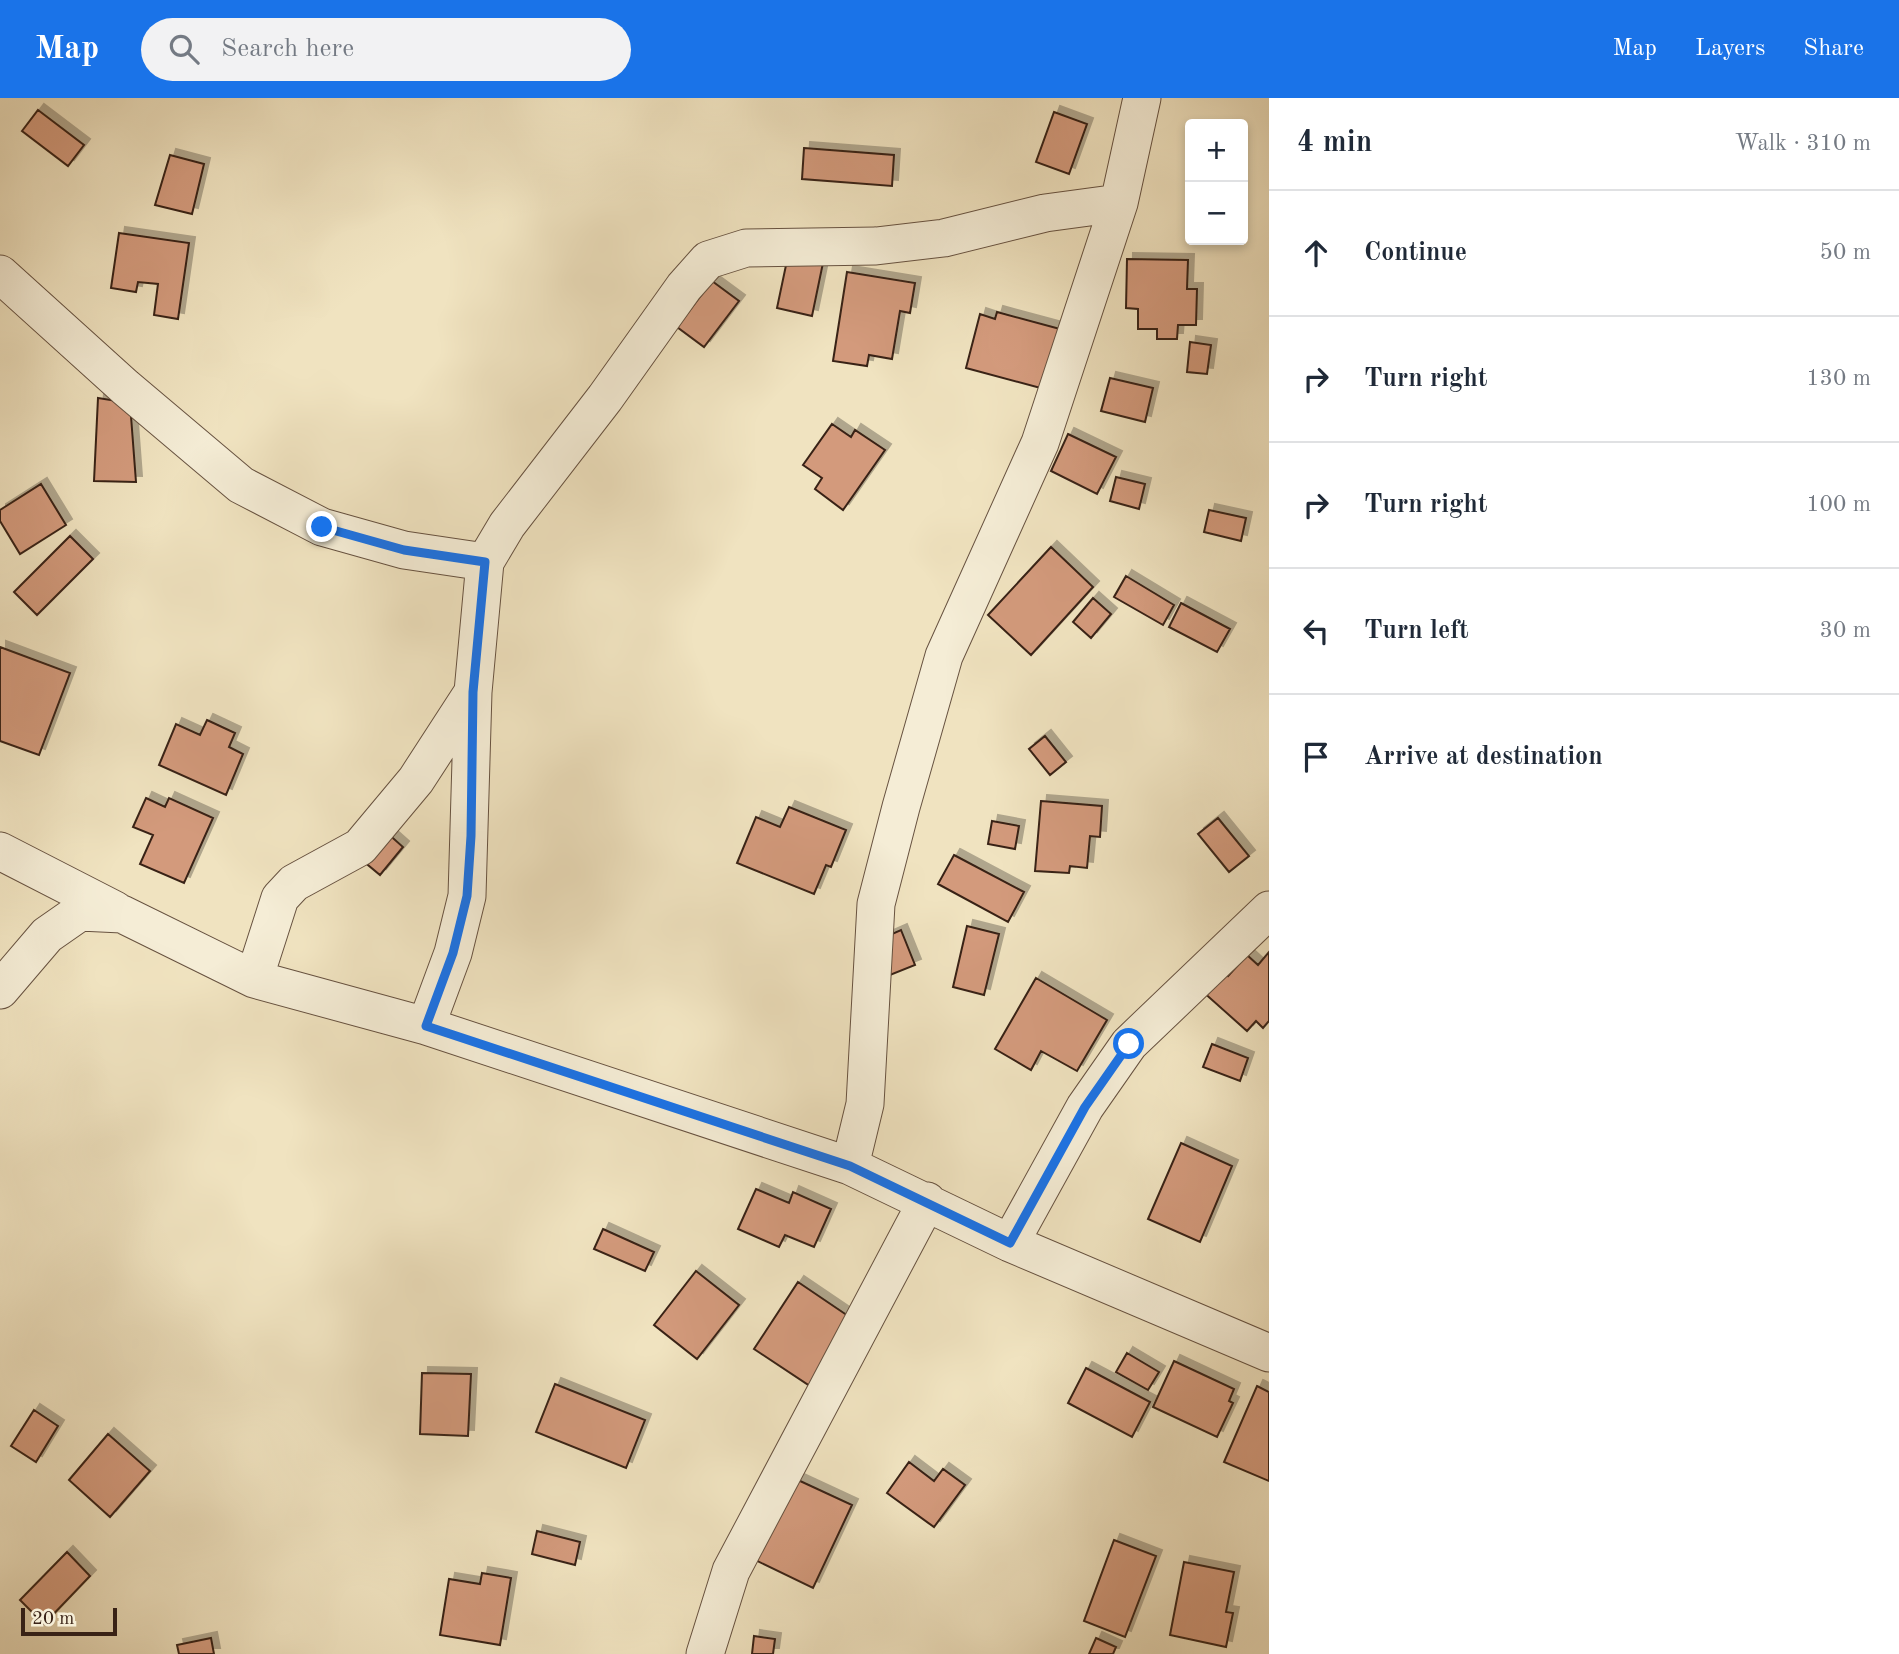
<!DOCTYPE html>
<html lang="en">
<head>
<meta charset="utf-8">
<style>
  body { margin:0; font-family:"Old Standard TT",serif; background:#f2f2f3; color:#1f2937 }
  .controls { position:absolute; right:21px; top:21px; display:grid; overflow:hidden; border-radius:7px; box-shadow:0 4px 10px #0003 }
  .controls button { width:63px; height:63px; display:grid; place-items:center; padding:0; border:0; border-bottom:2px solid #e0e1e3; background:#fff; color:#1f2937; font:35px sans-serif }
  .scale { position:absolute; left:21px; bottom:18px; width:96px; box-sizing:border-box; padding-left:7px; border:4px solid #392216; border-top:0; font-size:19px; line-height:24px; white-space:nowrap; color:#392216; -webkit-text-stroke:5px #f5edd6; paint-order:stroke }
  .stop { position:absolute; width:21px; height:21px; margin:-16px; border:5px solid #1a73e8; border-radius:50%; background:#fff }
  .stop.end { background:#1a73e8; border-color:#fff; box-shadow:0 2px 7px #0008 }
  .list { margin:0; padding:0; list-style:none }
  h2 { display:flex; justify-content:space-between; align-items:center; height:91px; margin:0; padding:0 28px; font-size:30px }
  h2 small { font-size:23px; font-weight:400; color:#747a83 }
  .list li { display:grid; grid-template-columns:46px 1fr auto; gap:21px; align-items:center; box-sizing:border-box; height:126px; padding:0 28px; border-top:2px solid #e0e1e3 }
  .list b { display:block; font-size:26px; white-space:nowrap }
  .list em { font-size:23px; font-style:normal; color:#747a83 }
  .icon { flex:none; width:38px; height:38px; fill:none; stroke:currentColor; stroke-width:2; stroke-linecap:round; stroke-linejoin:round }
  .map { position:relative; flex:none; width:1269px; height:1556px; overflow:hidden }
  header { display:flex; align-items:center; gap:42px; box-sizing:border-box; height:98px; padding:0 35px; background:#1a73e8; color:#fff }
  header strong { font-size:33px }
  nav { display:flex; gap:38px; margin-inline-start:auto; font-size:24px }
  .search { width:490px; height:63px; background:#f2f2f3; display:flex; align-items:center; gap:18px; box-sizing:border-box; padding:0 24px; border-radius:38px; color:#747a83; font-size:26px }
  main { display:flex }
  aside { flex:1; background:#fff }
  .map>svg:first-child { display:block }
  .building { fill:#d39a7b; stroke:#392216; stroke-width:2; filter:url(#shadow) }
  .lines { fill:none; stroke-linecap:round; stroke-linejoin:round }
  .street-casing { stroke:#675240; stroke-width:39 }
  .street { stroke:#f5edd6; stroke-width:37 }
  .route { stroke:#1a73e8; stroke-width:9 }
</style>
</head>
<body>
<header>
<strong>Map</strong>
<div class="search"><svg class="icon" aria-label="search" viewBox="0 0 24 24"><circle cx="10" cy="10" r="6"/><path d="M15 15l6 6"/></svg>Search here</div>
<nav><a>Map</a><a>Layers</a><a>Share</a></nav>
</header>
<main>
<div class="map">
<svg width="1269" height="1556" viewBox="0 0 1269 1556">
  <defs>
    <filter id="shadow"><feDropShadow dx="6" dy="-6" stdDeviation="0" flood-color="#0004"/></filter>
  </defs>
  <rect width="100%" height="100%" fill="#f0e3c0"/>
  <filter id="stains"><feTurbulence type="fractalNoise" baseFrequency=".00286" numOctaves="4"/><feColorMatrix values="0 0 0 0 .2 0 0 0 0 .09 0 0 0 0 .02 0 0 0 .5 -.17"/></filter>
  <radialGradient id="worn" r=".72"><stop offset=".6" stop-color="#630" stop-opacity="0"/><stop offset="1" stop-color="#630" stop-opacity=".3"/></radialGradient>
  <path class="building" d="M38 12 84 47 68 68 22 33Z
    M1054 14 1087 26 1069 76 1036 64Z
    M804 50 894 57 892 88 802 81Z
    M170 57 204 66 192 116 155 107Z
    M119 135 189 145 178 221 154 217 158 186 138 184 136 194 111 190Z
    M789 153 824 160 812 218 777 210Z
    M1127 161 1188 162 1187 191H1197L1196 227H1178L1177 241H1157V231H1138V211L1126 210Z
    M847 174 915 185 910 215 900 213 892 261 869 257 867 268 833 263Z
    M712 183 739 203 704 249 677 229Z
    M997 214 1060 231 1048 292 966 270 980 216 995 221Z
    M1190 244 1211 247 1207 276 1187 274Z
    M1110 280 1153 290 1145 324 1101 313Z
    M98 300 130 305 136 384 94 383Z
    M832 326 851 339 855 332 885 352 843 412 815 391 822 380 803 367Z
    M1068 336 1116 359 1097 396 1051 373Z
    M1116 379 1145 386 1139 411 1110 403Z
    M41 386 66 427 20 456 0 423V412Z
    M1209 412 1246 420 1241 443 1204 434Z
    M70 438 93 461 37 517 14 494Z
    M1051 449 1093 489 1031 557 988 517Z
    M1126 478 1174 507 1163 527 1114 499Z
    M1093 500 1111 516 1091 540 1073 524Z
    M1181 505 1230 531 1217 554 1169 529Z
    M0 549 70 575 39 657 0 643Z
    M207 622 235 635 229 649 243 656 226 697 159 667 176 626 200 637Z
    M1045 638 1066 664 1050 677 1029 651Z
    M146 700 165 709 169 700 213 720 184 785 140 766 153 737 133 729Z
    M1041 703 1102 708 1100 739 1090 738 1087 770 1070 768 1069 775 1035 773Z
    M789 709 846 732 831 769 826 767 814 796 737 765 756 719 780 729Z
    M1218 720 1249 758 1229 774 1198 736Z
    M992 723 1019 728 1015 751 988 746Z
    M385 733 403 749 380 777 362 762Z
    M954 757 1024 794 1008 824 938 786Z
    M967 828 999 836 984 897 953 889Z
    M901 832 915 867 890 877 876 843Z
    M1269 854V923L1263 930 1256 923 1247 933 1202 893 1220 871 1228 878 1247 857 1258 867Z
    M1036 880 1107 922 1077 973 1041 953 1031 972 995 951Z
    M1212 946 1248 960 1240 983 1203 969Z
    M1181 1045 1232 1068 1200 1144 1148 1121Z
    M756 1091 789 1105 793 1094 831 1111 814 1149 785 1137 779 1149 738 1131Z
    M603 1131 654 1154 645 1173 594 1151Z
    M696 1173 739 1207 697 1261 654 1227Z
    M798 1184 857 1224 813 1290 754 1251Z
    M1127 1255 1159 1274 1148 1292 1116 1274Z
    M1174 1263 1234 1291 1229 1303 1233 1305 1217 1339 1153 1309Z
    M1086 1270 1150 1304 1132 1339 1068 1305Z
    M422 1275 471 1276 468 1338 420 1336Z
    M555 1286 645 1322 626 1370 536 1334Z
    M1257 1288 1269 1294V1383L1224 1364Z
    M34 1312 58 1328 36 1364 11 1348Z
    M108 1336 150 1373 110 1419 69 1382Z
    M909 1364 934 1383 943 1371 965 1387 934 1429 887 1395Z
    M785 1376 852 1407 813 1490 747 1458Z
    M537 1433 580 1444 575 1467 532 1456Z
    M1114 1442 1156 1458 1125 1539 1084 1523Z
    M67 1454 90 1478 44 1526 20 1502Z
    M1184 1464 1234 1474 1226 1514 1233 1515 1226 1549 1170 1537Z
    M482 1475 511 1480 500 1547 440 1537 449 1481 480 1486Z
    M754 1538 775 1541 773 1556H752Z
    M211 1540 214 1556H179L177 1547Z
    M1096 1540 1116 1549 1113 1556H1089Z"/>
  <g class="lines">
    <defs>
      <path id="street" d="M0 176 125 289 241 387 322 429 404 452 485 464
        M0 753 115 812
        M254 881 280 800 294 785 360 749 416 682 473 594
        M0 892 47 837 80 814 122 816 254 881 426 928 850 1068 1010 1145 1269 1255
        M426 928 453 855 467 798 473 594 485 464 507 427 605 300 684 189 708 162 746 150 876 148 944 140 1045 115 1119 105
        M850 1068 865 1006 876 806 901 709 944 558 1040 345 1119 105 1142 0
        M1010 1145 1085 1009 1129 946 1269 812
        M705 1556 731 1473 927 1103"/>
    </defs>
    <use href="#street" class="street-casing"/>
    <use href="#street" class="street"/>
  </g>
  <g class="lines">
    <path class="route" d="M322 429 404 452 485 464 473 594 471 738 467 798 453 855 426 928 850 1068 1010 1145 1085 1009 1129 946"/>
  </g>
  <rect width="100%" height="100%" filter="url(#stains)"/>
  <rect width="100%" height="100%" fill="url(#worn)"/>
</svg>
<div class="controls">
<button>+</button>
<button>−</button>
</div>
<div class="scale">20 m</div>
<div class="stop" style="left:1129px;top:946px"></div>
<div class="stop end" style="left:322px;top:429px"></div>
</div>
<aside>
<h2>4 min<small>Walk · 310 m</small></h2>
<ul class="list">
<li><svg class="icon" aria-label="ahead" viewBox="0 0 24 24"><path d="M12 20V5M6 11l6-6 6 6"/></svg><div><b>Continue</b></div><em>50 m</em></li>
<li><svg class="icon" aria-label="right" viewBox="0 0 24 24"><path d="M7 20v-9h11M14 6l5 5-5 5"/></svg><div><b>Turn right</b></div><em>130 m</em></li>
<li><svg class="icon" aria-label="right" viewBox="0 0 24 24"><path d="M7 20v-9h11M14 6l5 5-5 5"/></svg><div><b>Turn right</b></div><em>100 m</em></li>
<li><svg class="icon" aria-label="left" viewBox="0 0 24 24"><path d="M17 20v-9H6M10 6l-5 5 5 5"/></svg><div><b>Turn left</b></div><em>30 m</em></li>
<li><svg class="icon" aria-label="arrive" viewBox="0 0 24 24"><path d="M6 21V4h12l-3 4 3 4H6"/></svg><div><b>Arrive at destination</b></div></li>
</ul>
</aside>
</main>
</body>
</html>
